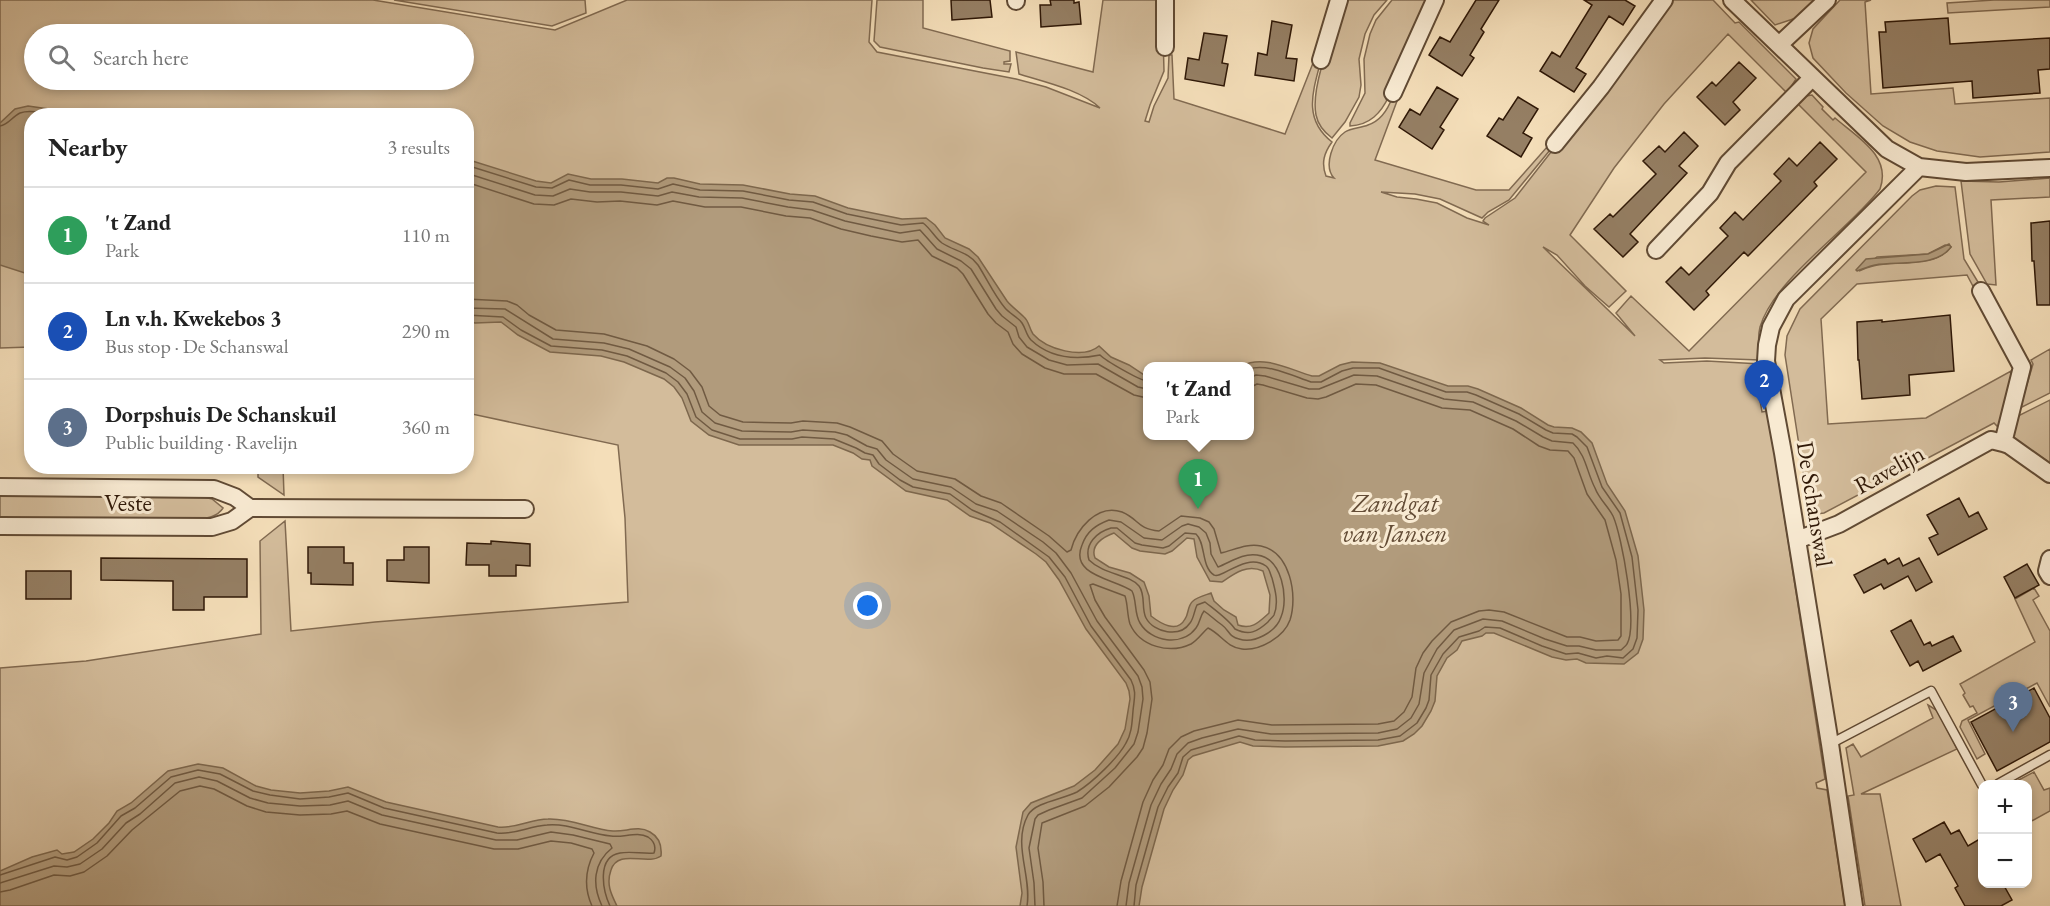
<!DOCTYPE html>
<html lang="en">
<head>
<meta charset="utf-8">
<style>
  body { margin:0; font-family:"EB Garamond",serif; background:#f6f6f6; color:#222 }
  .controls { position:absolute; right:18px; bottom:18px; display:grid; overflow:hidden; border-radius:12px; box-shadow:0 3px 9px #0003 }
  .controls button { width:54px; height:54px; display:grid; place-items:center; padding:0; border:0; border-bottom:2px solid #e0e0e0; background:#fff; color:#222; font:30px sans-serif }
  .you { position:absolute; left:868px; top:606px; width:21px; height:21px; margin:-15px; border:4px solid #fff; border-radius:50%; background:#1a73e8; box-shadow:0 0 0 9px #1a73e833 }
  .badge { display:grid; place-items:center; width:39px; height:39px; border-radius:50%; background:#b45309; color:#fff; font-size:20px; font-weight:700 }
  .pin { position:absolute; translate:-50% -50px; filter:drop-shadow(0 2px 3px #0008) }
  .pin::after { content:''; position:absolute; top:32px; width:21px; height:18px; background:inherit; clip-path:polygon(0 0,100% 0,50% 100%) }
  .popup { position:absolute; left:1143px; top:362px; width:111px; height:78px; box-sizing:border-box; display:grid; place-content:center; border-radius:12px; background:#fff; filter:drop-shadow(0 2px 4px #0005); font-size:20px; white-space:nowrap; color:#767676 }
  .popup b { font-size:22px; color:#222 }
  .popup::after { content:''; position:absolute; left:50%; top:100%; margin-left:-12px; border:12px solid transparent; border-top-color:#fff }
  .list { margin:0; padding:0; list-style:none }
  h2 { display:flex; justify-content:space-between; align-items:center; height:78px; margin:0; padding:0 24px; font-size:26px }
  h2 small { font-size:20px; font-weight:400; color:#767676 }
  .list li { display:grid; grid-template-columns:39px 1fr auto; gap:18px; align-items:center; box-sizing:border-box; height:96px; padding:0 24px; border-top:2px solid #e0e0e0 }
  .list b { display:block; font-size:22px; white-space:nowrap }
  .list p { margin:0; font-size:20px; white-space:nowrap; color:#767676 }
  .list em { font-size:20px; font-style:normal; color:#767676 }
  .icon { flex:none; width:33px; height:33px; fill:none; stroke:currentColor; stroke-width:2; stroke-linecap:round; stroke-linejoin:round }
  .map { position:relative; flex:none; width:2050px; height:906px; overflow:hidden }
  .search { position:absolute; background:#fff; box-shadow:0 3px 9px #0003; left:24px; top:24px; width:450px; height:66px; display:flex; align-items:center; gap:15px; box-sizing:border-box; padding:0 21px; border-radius:33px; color:#767676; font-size:22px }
  .panel { position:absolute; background:#fff; box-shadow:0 3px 9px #0003; left:24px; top:108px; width:450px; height:366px; border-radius:24px }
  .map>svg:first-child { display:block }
  .green { fill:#d3bc9b; stroke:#816a51; stroke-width:1.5; fill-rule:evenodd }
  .water { fill:#b19b7c; stroke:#7d674d; stroke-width:1.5; fill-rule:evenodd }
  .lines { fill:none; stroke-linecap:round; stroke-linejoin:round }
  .shore { stroke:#705a42; stroke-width:1.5 }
  .building { fill:#957f64; stroke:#2f1807; stroke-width:1.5 }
  .lane-casing { stroke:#604a34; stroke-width:11 }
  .street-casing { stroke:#604a34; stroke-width:20 }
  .lane { stroke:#f8ead2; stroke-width:8 }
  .street { stroke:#f8ead2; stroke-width:16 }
  .labels { text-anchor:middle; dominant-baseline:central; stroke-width:6; stroke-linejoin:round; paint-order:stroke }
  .street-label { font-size:24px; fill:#2f1807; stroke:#f8ead2 }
  .water-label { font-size:26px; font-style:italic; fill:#634c36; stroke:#f8ead2 }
</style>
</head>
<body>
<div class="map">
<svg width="2050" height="906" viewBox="0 0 2050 906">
  <rect width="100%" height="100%" fill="#f4deb9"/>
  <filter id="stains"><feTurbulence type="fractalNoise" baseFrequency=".00333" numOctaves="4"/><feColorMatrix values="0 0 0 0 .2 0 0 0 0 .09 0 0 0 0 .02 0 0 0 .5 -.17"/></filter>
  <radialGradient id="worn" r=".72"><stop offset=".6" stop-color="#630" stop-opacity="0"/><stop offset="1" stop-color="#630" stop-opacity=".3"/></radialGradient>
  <path class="green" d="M0 0H373L555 30 627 0H872L869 42 877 52 1016 79 1046 87 1100 108C1081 90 1045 82 1019 74L1016 52 1093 72 1103 0H1162L1164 71 1150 105 1145 121 1149 122 1154 106 1168 78 1169 55H1172L1174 99 1285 134 1313 63 1320 64C1312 94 1304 120 1332 142 1324 153 1321 163 1326 176L1334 178C1323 166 1333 140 1345 132 1351 128 1361 128 1368 125 1380 121 1388 109 1392 98L1397 101 1375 160 1476 190H1509L1547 147 1550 150 1509 200 1488 212 1482 218 1440 199 1415 194 1381 192 1397 197 1416 199 1437 203 1467 218 1489 225 1483 221 1485 218 1515 198 1670 0H1713L1735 23 1739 22 1796 79 1787 93 1728 34 1664 104 1614 168 1570 235 1626 291 1609 307 1585 286 1557 255 1543 247 1635 336 1616 313 1631 296 1689 351 1866 172 1798 104 1806 96 1812 95 1823 107 1822 109 1833 120 1835 118C1857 137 1892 156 1880 189 1849 230 1774 279 1760 327 1757 338 1759 349 1760 360L1705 358 1660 360 1664 363 1707 361 1761 364 1754 366 1762 412 1768 411 1825 779 1816 783 1817 788 1827 790 1845 906H0V668L86 661 261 634 260 541 285 521 291 631 375 622 628 602 625 518 618 445 467 413 466 116H32L31 347 0 348ZM34 34H464V80H34ZM1147 366H1249V436H1147Z
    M394 0H585L586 13 552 26Z
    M877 0H923V28L1010 51V61L1004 62V64H1011L1009 72 983 68 880 47 874 41Z
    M1345 0H1387L1374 15 1365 34 1359 59 1361 85 1359 97 1345 122 1332 138C1324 132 1318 125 1316 115 1310 85 1335 29 1345 0Z
    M1392 0H1429L1389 96C1381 113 1370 125 1350 126V123L1365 93 1364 59 1370 34 1376 20Z
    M1751 0H1815L1796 18 1775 25Z
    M1840 0H1871L1865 2 1871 94 1953 88 1955 104 2050 98V152L1980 157 1937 151 1910 142 1883 126 1846 93 1813 58 1809 43 1813 29Z
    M1994 0H2050V7L1948 13 1947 3Z
    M2050 178V197L1991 200 1996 285 1987 284 1970 254 1961 181 1999 182Z
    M1936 186 1955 187 1964 259 1981 287 1975 290 1967 275 1857 284 1821 319 1828 424 1926 418 2011 371V384L1998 427 1994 423 1824 513 1816 514 1809 509 1808 503 1785 355 1787 336 1800 309 1912 196 1920 190ZM1945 245 1951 247C1936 268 1895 260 1873 266 1868 267 1863 269 1859 271L1877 257 1928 254Z
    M2050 349V393L2020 408 2033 364 2031 360Z
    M2050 400V463L2012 437 2018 416Z
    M258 467H283L284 495 258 477Z
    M0 495 200 496 212 499 223 508C216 519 202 518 191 520H0Z
    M2034 588 2039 596 2033 600 2050 631V707L2037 683 1968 720 1985 754 1977 759 1960 727 1962 721 1977 713 1973 706 1970 707 1963 695 1965 693 1960 684 2035 642 2015 599Z
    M1928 705 1938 711 1957 749 1861 794H1880L1901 906H1865L1848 796 1854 795 1846 748 1853 744 1861 757 1933 718Z
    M2034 772 2044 790 2050 788V811L2028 823V784H2011Z"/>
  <path class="water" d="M28 106 91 115 32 116 31 275 0 265V123L15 109Z
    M466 159 536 181 551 183 568 174 591 179H622L658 183 667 178H674L700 184 743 185 790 194 815 196 848 208 902 219 926 218 935 225 945 238 969 249 978 257 1007 301C1012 307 1018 311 1024 317 1029 321 1029 328 1033 334 1046 349 1083 360 1099 346L1111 357 1129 365 1147 377V436H1249V366H1242C1263 354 1291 370 1312 376H1319L1340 365 1352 362 1380 363 1448 386H1468L1478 389 1521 408 1548 425 1554 427 1572 428 1581 432 1592 443 1607 484 1625 511 1638 556 1644 610 1643 639 1638 653 1624 664 1586 663 1577 659 1566 660 1552 657 1494 633H1486L1482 636 1462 641 1457 650 1447 658 1437 676 1435 701 1431 711 1422 726 1414 734 1403 741 1378 746 1285 747 1253 746 1240 742 1193 756 1188 760 1183 775 1173 790 1164 809 1142 887 1139 906H1020L1022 893 1016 847 1023 812 1031 803 1074 786 1095 770 1118 744 1125 729 1130 699 1129 691 1126 683 1086 629 1059 580 1046 562 1036 554 990 523 970 516 947 500 906 491 872 466 870 460 862 459 853 453 833 445H739L709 435 691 421 682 398 674 387 664 379 624 362 601 356 550 352 518 335 501 322 475 323 467 321ZM1114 533 1132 548 1140 551 1165 554 1172 551 1187 538 1194 539 1197 557 1210 581 1222 582C1235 573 1247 564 1263 571L1270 595 1269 613C1259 622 1252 630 1238 625L1236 617 1224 610 1214 601 1211 593C1206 595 1197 597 1193 601 1187 606 1189 614 1185 619 1177 634 1160 623 1151 616L1149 596 1144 582 1130 573 1109 567 1095 558C1090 545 1103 537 1114 533Z
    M1949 244 1951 247C1936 268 1898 261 1875 265 1869 266 1863 269 1857 271L1856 270 1866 259 1928 254Z
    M198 764 223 768 256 786 271 790 300 793 329 791 348 787 386 802 498 827C516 829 531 819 548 819 571 818 591 829 613 831 626 832 638 825 650 832 659 837 662 846 661 856 647 866 618 848 611 870 606 884 611 894 617 906H0V871L32 857 57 850 62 854 74 852 93 839 109 823 117 811 131 803 168 771Z"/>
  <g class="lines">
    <path class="shore" d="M0 126C8 125 12 117 20 113 31 109 47 114 58 116
      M466 165 536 187 552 188 569 180 590 185H621L658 189 673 184 700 190 743 191 789 200 813 202 847 214 901 225 923 223C931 229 935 238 942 243 954 251 969 252 978 265 987 279 994 295 1005 308 1010 314 1018 317 1022 323 1026 329 1026 335 1031 340 1050 358 1076 360 1100 355 1106 361 1139 380 1147 381
      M466 173 535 195 553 196 570 189 590 192H621L658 196 672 192 699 197 742 198 788 207 812 210 845 221 900 233 920 230 937 249 961 261 971 269 996 309 1002 316 1016 327 1019 337 1027 347 1049 360 1067 365 1098 364 1138 387 1147 389
      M466 182 534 204 554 205 571 199 597 202 620 201 657 205 673 201 705 207H741L786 216 810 218 841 229 871 236 902 242 918 240 932 256 957 268 963 274 988 314 996 323 1008 332 1013 344 1022 354 1045 368 1064 374H1096L1134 395 1147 398
      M466 299 507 301 517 305 529 315 556 330 604 334 647 346 674 359 690 371 702 387 709 406 720 415 743 422 791 423 803 421 837 423 850 427 882 441 893 454 917 471 955 479 981 496 1001 503 1049 536 1067 552 1071 550C1076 530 1097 503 1122 512 1139 519 1137 529 1159 531L1181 516 1200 518 1209 522 1214 529 1221 553C1234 550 1247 543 1261 546 1290 552 1298 595 1290 620 1284 637 1260 651 1242 649 1226 647 1221 634 1208 628 1203 632 1198 640 1191 644 1170 654 1140 647 1130 624 1127 615 1128 605 1125 596L1093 584 1090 585 1095 600 1105 617 1144 670 1150 682 1152 699 1147 733 1143 748 1137 757 1109 787 1085 806 1042 823 1038 848 1043 882 1044 906
      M466 308 505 309 553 339 604 343 629 349 670 367 685 378 694 391 702 412 715 423 742 431 791 432 803 430 835 432 847 435 867 446 877 449 886 460 913 479 951 487 976 504 997 511 1043 542 1056 553 1071 573 1097 621 1138 676 1142 687 1143 699 1138 732 1134 744 1115 768 1082 798 1049 810 1038 815 1035 819 1029 848 1034 883 1035 906
      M466 315 503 317 521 330 551 346 602 350 627 356 666 373 678 382 687 394 696 417 712 430 740 439H792L802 437 834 439 856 448 865 453 873 455 879 464 900 480 913 487 950 494 972 510 1000 522 1049 557 1065 577 1091 626 1131 680C1137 692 1134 699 1133 711 1132 722 1132 733 1126 743 1118 758 1093 782 1077 792 1064 799 1035 802 1028 815 1012 844 1032 876 1027 906
      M1109 520 1121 522 1144 538 1162 540 1182 526 1188 524 1199 527 1206 533 1210 543 1211 554 1218 567C1231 562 1242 553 1257 555 1282 558 1289 598 1281 617 1276 632 1254 644 1239 639 1229 637 1229 630 1222 625 1216 621 1210 615 1204 611 1200 616 1200 623 1196 628 1182 647 1151 642 1140 623 1134 613 1137 601 1132 591 1116 579 1069 576 1082 545 1087 531 1096 525 1109 520Z
      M1111 528H1117L1135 543 1142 545 1163 548 1169 546 1185 533 1196 534C1206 543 1201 567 1214 575 1221 580 1246 552 1266 566 1270 569 1270 574 1272 578 1275 589 1279 603 1274 615 1273 617 1269 620 1268 622 1257 632 1249 636 1235 629 1228 619 1215 610 1205 602L1197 605C1194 611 1194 618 1190 623 1180 638 1154 633 1146 618 1141 609 1146 595 1139 586 1129 574 1104 575 1089 560 1084 544 1097 532 1111 528Z
      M0 875 55 857 67 860 77 857 97 843 121 816 135 808 171 777 198 770 220 774 253 791 270 795 300 799 329 797 348 793 384 808 497 833C515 835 529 826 547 825 569 823 589 834 611 836 623 838 637 831 648 837 654 841 656 847 654 853 643 854 631 851 620 853 596 857 603 891 610 906
      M0 883 54 866 67 867 80 864 102 849 126 823 140 814 175 783 199 777 217 781 250 798 268 803 300 806 330 805 348 801 382 815 496 840H517L551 832 573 835 610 844 612 848C593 863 592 885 602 906
      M0 892 10 890 54 875 70 876 84 872 107 856 132 830 180 791 200 786 214 789 247 806 266 812 300 815 331 814 347 811 380 824 494 849H518L551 841 571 843 592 849 594 853C585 870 584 888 592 906
      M1117 906 1121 881 1143 802 1153 780 1163 765 1169 749 1181 737 1194 731 1238 720 1272 725 1378 724 1394 721 1404 712 1412 697 1416 668 1423 653 1432 641 1451 622 1479 611 1489 610 1504 612 1567 637H1580L1596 641 1618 640 1621 636V594L1616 560 1605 520 1587 494 1574 458 1568 451 1550 450 1539 446 1513 429 1470 410 1442 408 1376 385 1356 384 1326 397 1318 399 1307 398 1263 385 1257 384 1249 388
      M1126 906 1129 883 1151 805 1161 784 1171 769 1177 754 1188 743 1202 738 1238 729 1271 734 1378 733 1397 729 1411 718 1419 704 1424 673 1437 649 1454 630 1483 619 1502 621 1545 639 1567 646H1579L1596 650H1621C1623 648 1626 646 1627 644 1638 625 1622 536 1613 516 1608 506 1599 499 1595 488 1587 473 1586 455 1573 443L1552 441 1543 437 1516 421 1473 402 1444 399 1377 376 1354 375 1319 389H1309L1265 376 1256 375 1249 378
      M1134 906 1136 885 1158 807 1168 787 1178 773 1183 757 1191 750 1239 736 1255 740 1285 741 1378 740 1400 736 1417 723 1426 708 1429 700 1431 675 1443 654 1459 637 1479 631 1485 627 1500 628 1542 646 1566 654 1578 653 1596 658 1607 656 1623 658 1633 649 1637 638 1638 610 1632 557 1620 513 1602 487 1587 447 1577 437 1572 434 1553 433 1546 430 1519 414 1476 395 1467 392H1446L1379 368H1353L1342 371 1321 382H1311C1293 376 1267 363 1249 369"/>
  </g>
  <path class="building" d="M951 0H990L992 17 952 20Z
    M1050 0H1074V3L1079 2 1081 24 1041 27 1040 5H1051Z
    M1476 0H1499L1481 29 1484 32 1470 55 1474 58 1462 76 1429 55 1440 37 1450 42Z
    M1584 0H1625L1635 6 1623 25 1609 16 1576 68 1586 74 1574 92 1540 71 1552 52 1560 57 1592 5Z
    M1948 18 1950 44 2050 38V69L2038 70 2040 93 1973 98 1972 81 1883 88 1879 32H1886L1885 22Z
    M1272 21 1292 25 1286 58 1297 59 1294 81 1255 75 1258 53 1267 55Z
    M1204 33 1227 36 1222 63 1228 64 1224 86 1185 79 1188 58 1199 60Z
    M1739 62 1756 78 1733 102 1740 110 1725 125 1697 97 1712 82 1716 86Z
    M1437 87 1458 99 1440 127 1444 130 1432 149 1399 127 1410 109 1420 115Z
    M1518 97 1538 109 1523 133 1532 138 1521 157 1487 136 1499 118 1503 120Z
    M1684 132 1698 146 1679 166 1687 173 1630 234 1638 242 1623 257 1594 229 1610 214 1613 217 1656 174 1643 161 1659 146 1665 152Z
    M1820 142 1837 159 1814 182 1817 186 1748 256 1744 252 1706 291 1709 295 1694 310 1666 282 1681 267 1689 275 1728 236 1720 228 1735 212 1743 220 1781 181 1774 174 1789 158 1797 166Z
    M2050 221V305H2037L2034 261H2032L2031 223Z
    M1950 315 1954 371 1909 375 1910 395 1862 399 1859 360H1858L1857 322 1882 320V322Z
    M1959 498 1969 517 1978 512 1987 529 1938 555 1929 538 1938 534 1927 515Z
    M491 541 530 544V566L516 565V576H489V565H466L467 543 491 544Z
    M308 547H344V563H353V585L311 584V573H308Z
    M404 547H429V583L387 581V560H404Z
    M101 558 247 559V597H204V610H173V581L101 580Z
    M1899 558 1903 566 1919 558 1932 582 1916 591 1908 576 1884 589 1881 584 1864 593 1854 575 1885 559 1888 564Z
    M2027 564 2039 585 2015 598 2004 577Z
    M26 571H71V599H26Z
    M1911 620 1924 645 1930 642 1932 646 1953 636 1961 651 1923 671 1918 661 1910 666 1891 631Z
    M2034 688 2050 718V742L1997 771 1971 722Z
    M1944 822 1951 834 1959 830 1968 846 1983 837V884H2003L2012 900 2001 906H1965L1955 888 1958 886 1940 854 1926 862 1913 839Z"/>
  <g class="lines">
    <defs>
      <path id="lane" d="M1830 744 1931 691 1982 785
        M1998 784 2050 755"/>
      <path id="street" d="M1016 0V1
        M1732 0 1887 149 1919 167 1966 172 2050 168
        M1779 45 1827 0
        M1165 47V0
        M1321 60 1339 0
        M1393 93 1435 0
        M1555 144 1601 87 1664 0
        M1656 250 1710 193 1728 163 1812 78
        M2003 443 2009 445 2050 474
        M0 487 214 489 235 497 250 508
        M0 526 212 527 232 521 250 508 525 509
        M1797 540 1839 524 1991 440 2003 443 2022 367 1981 291
        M2050 559 2047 571 2050 576
        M1854 906 1830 744 1783 453 1766 361 1767 345 1771 327 1786 299 1919 167"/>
    </defs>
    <use href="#lane" class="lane-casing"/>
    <use href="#street" class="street-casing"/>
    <use href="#lane" class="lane"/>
    <use href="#street" class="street"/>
  </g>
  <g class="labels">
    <g class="street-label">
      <text transform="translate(1889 469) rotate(-29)">Ravelijn</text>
      <text x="128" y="502">Veste</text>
      <text transform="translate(1815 504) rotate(81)">De Schanswal</text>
    </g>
    <g class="water-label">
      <text x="1395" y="503">Zandgat<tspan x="1395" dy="30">van Jansen</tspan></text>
    </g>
  </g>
  <rect width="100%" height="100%" filter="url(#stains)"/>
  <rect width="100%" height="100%" fill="url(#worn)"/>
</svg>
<div class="controls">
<button>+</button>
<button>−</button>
</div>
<div class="you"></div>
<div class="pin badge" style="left:1198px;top:509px;background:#2e9e5b">1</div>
<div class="popup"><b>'t Zand</b>Park</div>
<div class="pin badge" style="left:1764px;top:410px;background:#1a4fb4">2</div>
<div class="pin badge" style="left:2013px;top:732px;background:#5c6f8a">3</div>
<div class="search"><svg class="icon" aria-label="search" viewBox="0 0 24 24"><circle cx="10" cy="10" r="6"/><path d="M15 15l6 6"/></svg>Search here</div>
<section class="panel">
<h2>Nearby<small>3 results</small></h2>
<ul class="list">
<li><span class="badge" style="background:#2e9e5b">1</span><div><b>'t Zand</b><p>Park</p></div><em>110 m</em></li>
<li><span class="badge" style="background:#1a4fb4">2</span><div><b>Ln v.h. Kwekebos 3</b><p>Bus stop · De Schanswal</p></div><em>290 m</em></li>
<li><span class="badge" style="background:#5c6f8a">3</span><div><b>Dorpshuis De Schanskuil</b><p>Public building · Ravelijn</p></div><em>360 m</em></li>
</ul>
</section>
</div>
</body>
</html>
